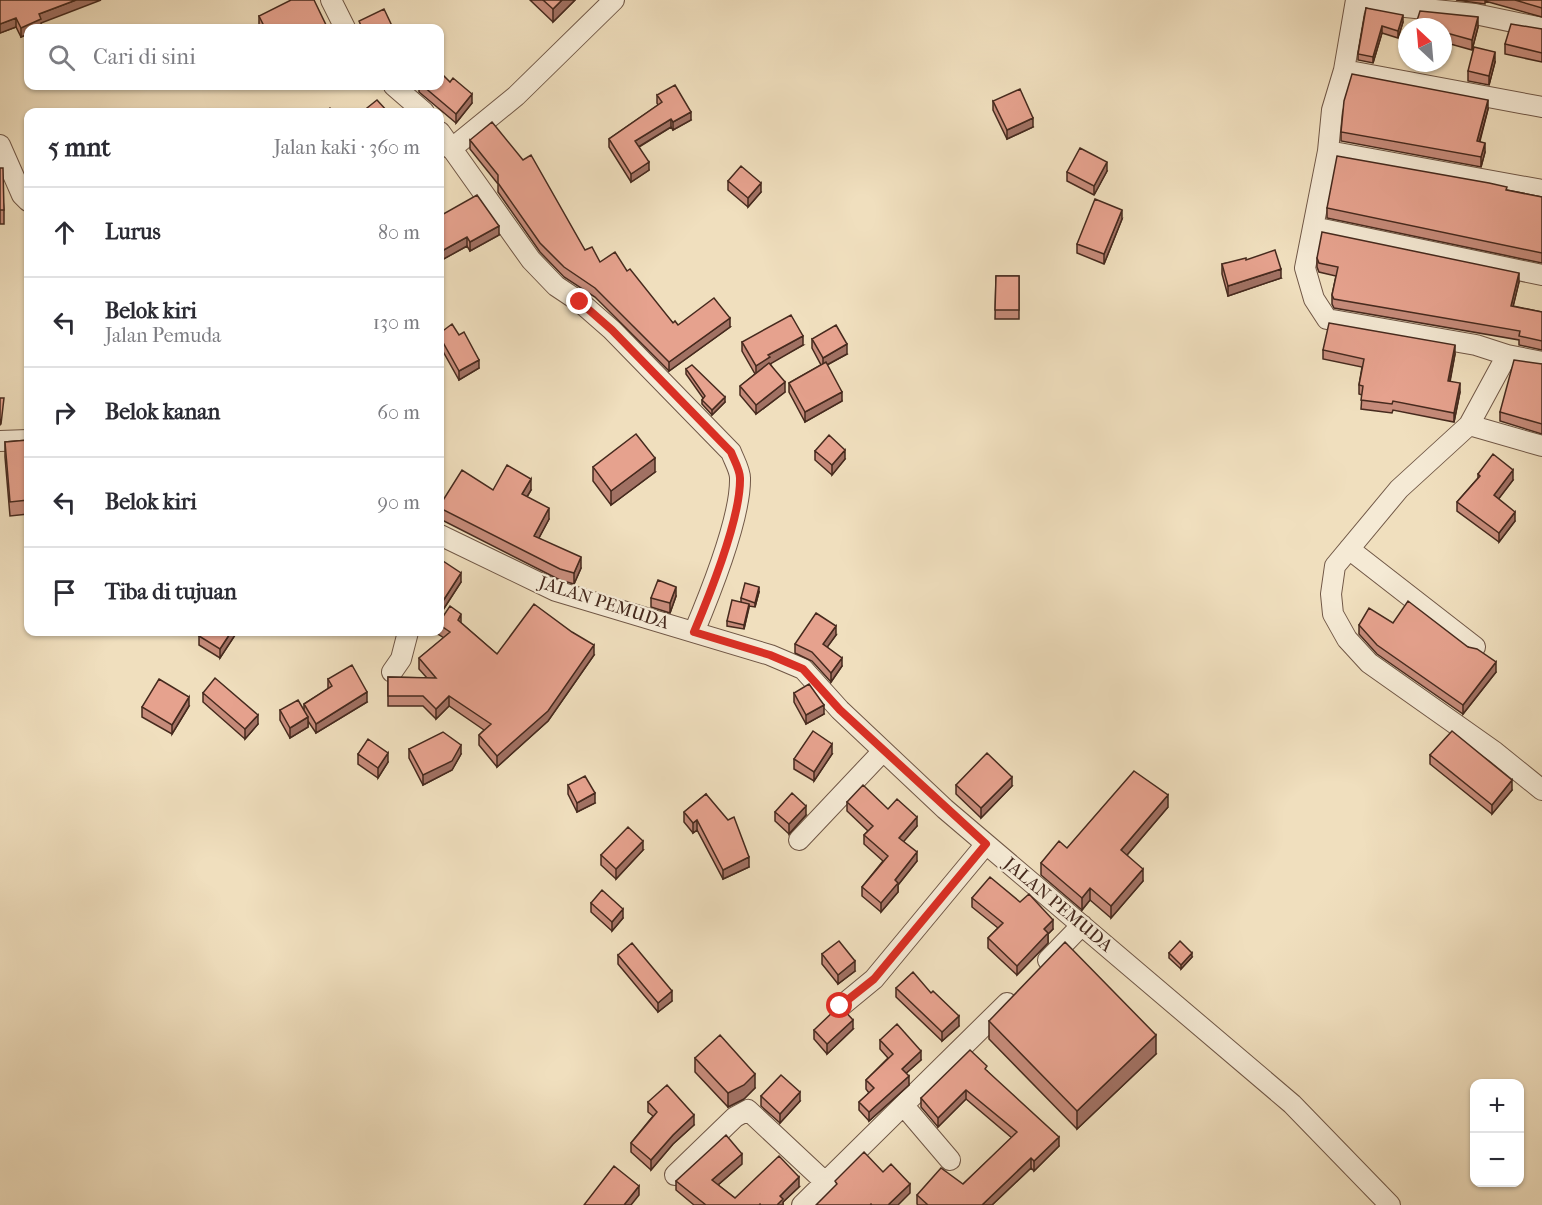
<!DOCTYPE html>
<html lang="id">
<head>
<meta charset="utf-8">
<style>
  body { margin:0; font-family:"IM FELL French Canon",serif; background:#f7f7f7; color:#2b2b33 }
  .controls { position:absolute; right:18px; bottom:18px; display:grid; overflow:hidden; border-radius:12px; box-shadow:0 2px 4px #0004 }
  .controls button { width:54px; height:54px; display:grid; place-items:center; padding:0; border:0; border-bottom:2px solid #e1e1e2; background:#fff; color:#2b2b33; font:30px sans-serif }
  .compass { position:absolute; left:1398px; top:18px; width:54px; height:54px; border-radius:50%; background:#fff; box-shadow:0 2px 4px #0004; rotate:334deg }
  .stop { position:absolute; width:18px; height:18px; margin:-14px; border:4px solid #d93025; border-radius:50%; background:#fff }
  .stop.end { background:#d93025; border-color:#fff; box-shadow:0 2px 6px #0008 }
  .list { margin:0; padding:0; list-style:none }
  h2 { display:flex; justify-content:space-between; align-items:center; height:78px; margin:0; padding:0 24px; font-size:26px }
  h2 small { font-size:20px; font-weight:400; color:#7c7c81 }
  .list li { display:grid; grid-template-columns:39px 1fr auto; gap:18px; align-items:center; box-sizing:border-box; height:90px; padding:0 24px; border-top:2px solid #e1e1e2 }
  .list b { display:block; font-size:22px; white-space:nowrap }
  .list p { margin:0; font-size:20px; white-space:nowrap; color:#7c7c81 }
  .list em { font-size:20px; font-style:normal; color:#7c7c81 }
  .icon { flex:none; width:33px; height:33px; fill:none; stroke:currentColor; stroke-width:2; stroke-linecap:round; stroke-linejoin:round }
  .map { position:relative; flex:none; width:1542px; height:1205px; overflow:hidden }
  .search { position:absolute; background:#fff; box-shadow:0 2px 4px #0004; left:24px; top:24px; width:420px; height:66px; display:flex; align-items:center; gap:15px; box-sizing:border-box; padding:0 21px; border-radius:12px; color:#7c7c81; font-size:22px }
  .panel { position:absolute; background:#fff; box-shadow:0 2px 4px #0004; left:24px; top:108px; width:420px; height:528px; border-radius:12px }
  .map>svg:first-child { display:block }
  .lines { fill:none; stroke-linecap:round; stroke-linejoin:round }
  .minor-casing { stroke:#705746; stroke-width:22 }
  .minor { stroke:#f5ead5; stroke-width:20 }
  .wall { fill:#c68b7a; stroke:#462a1e; stroke-width:1.5 }
  .shaded-wall { fill:#a17163; stroke:#462a1e; stroke-width:1.5 }
  .building { fill:#e6a28e; stroke:#462a1e; stroke-width:1.5 }
  .route { stroke:#d93025; stroke-width:8 }
  .labels { text-anchor:middle; dominant-baseline:central; stroke-width:4.5; stroke-linejoin:round; paint-order:stroke }
  .street-label { font-size:18px; fill:#462a1e; stroke:#f5ead5 }
</style>
</head>
<body>
<div class="map">
<svg width="1542" height="1205" viewBox="0 0 1542 1205">
  <rect width="100%" height="100%" fill="#f0dfbe"/>
  <filter id="stains"><feTurbulence type="fractalNoise" baseFrequency=".00333" numOctaves="4"/><feColorMatrix values="0 0 0 0 .2 0 0 0 0 .09 0 0 0 0 .02 0 0 0 .5 -.17"/></filter>
  <radialGradient id="worn" r=".72"><stop offset=".6" stop-color="#630" stop-opacity="0"/><stop offset="1" stop-color="#630" stop-opacity=".3"/></radialGradient>
  <g class="lines">
    <defs>
      <path id="minor" d="M331 0 345 28
        M1356 0 1344 70 1332 110 1328 151 1305 268 1314 299 1327 319 1476 345 1507 355 1469 425 1542 446
        M1356 2 1475 14 1542 28
        M1344 70 1542 107
        M394 86 424 112
        M440 132 531 260 556 286 580 302 612 330 731 452C734 460 740 470 740 478 741 518 710 594 694 632
        M0 145 22 195 28 201
        M451 149 516 96 614 0
        M1328 151 1542 190
        M1313 227 1542 275
        M1507 355 1542 362
        M1469 425 1399 489 1335 566 1331 594 1333 614 1347 639 1369 663 1495 752 1542 790
        M0 441 28 440
        M440 535 556 591 770 655 803 669 840 710 945 809 1292 1104 1390 1205
        M1349 549 1475 647
        M392 672 401 659 408 632
        M799 840 883 751
        M1048 960 1082 925
        M840 1007 874 979 986 844
        M904 1106 950 1160
        M675 1175 735 1117 748 1110 825 1182
        M802 1205 1007 1003"/>
    </defs>
    <use href="#minor" class="minor-casing"/>
    <use href="#minor" class="minor"/>
  </g>
  <path class="wall" d="M0 0 41 23V28L21 37 16 27 0 33Z
    M530 0H575L553 22Z
    M1456 0H1542V17L1485 1V4Z
    M1366 8 1403 22 1398 38 1382 33 1373 63 1358 60V54Z
    M259 16 327 28H259Z
    M1443 27H1478L1472 50 1443 42Z
    M1542 29V62L1505 54V44Z
    M1495 62 1489 85 1468 81V71Z
    M419 86H440L472 103 456 123 419 92Z
    M657 95 691 120 673 130 671 127 639 147 649 170 631 182 609 147V139L658 105 657 103Z
    M993 101 1033 127 1007 139 993 110Z
    M1488 109 1480 141 1485 152 1481 167 1341 141V132Z
    M470 140 585 250 600 262 627 271 673 323 678 325 730 327 669 371 595 297 564 277 540 252 498 192V184L470 149Z
    M0 168 4 210V224H0Z
    M1107 171 1094 195 1067 181V172Z
    M728 181 761 192 748 207 728 190Z
    M1507 190 1542 197V263L1327 218V208Z
    M440 215V216L499 235 470 251 467 246 440 261Z
    M1122 219 1104 264 1077 253V244Z
    M1317 258 1519 282 1513 306 1542 312V350L1519 345V340L1334 308 1332 304V295L1336 276 1319 272 1317 267Z
    M1246 260 1281 278 1228 296 1222 274V264Z
    M996 276H1019V319H995Z
    M440 333 459 335 479 368 459 380 440 346Z
    M812 339 847 354 827 365 842 401 805 422 789 392V383L821 365 812 348Z
    M742 342 803 345 770 363 785 392 756 414 740 395V386L755 374 742 351Z
    M1323 350 1455 354 1450 382 1460 392 1454 422 1393 410 1392 413 1361 409 1362 395 1359 394V385L1362 367 1323 359Z
    M1542 364V434L1500 421V412Z
    M686 369 725 402 712 415 702 404V400L703 398 686 374Z
    M28 440V514L10 516 5 457V442Z
    M815 451 845 459 832 475 815 460Z
    M593 467 655 472 611 505 593 481Z
    M1478 474 1513 480 1498 499 1515 521 1499 542 1457 511V502L1478 478Z
    M493 490H531L527 497 549 519 539 538 581 568 574 584 560 580 440 519V505Z
    M440 559 461 582 441 613 440 612Z
    M759 592 755 607 749 606 744 629 727 626V621L741 602V598Z
    M676 596 670 613 651 607V598Z
    M440 621 461 623 497 654 594 655 548 721 497 767 479 745V735L484 730 449 706 436 719 423 706H388V677L427 678 419 669V658L444 638 438 634V632H440Z
    M1393 623 1468 647 1496 672 1463 714 1377 654 1359 634V625Z
    M202 632H237L220 658 199 645V636Z
    M836 635 827 647 842 666 831 682 812 661 795 653V644Z
    M328 679 367 702 316 733 308 721V727L290 738 280 720V710L304 709V704L328 689Z
    M203 693 258 724 245 739 203 702Z
    M794 693 824 714 806 724 794 702Z
    M189 706 172 734 142 717V707Z
    M409 749 461 754 452 770 423 785 409 758Z
    M358 754 388 762 378 778 358 764Z
    M832 754 814 781 794 769V759Z
    M1430 755 1512 790 1492 814 1430 764Z
    M568 785 595 803 577 812 568 794Z
    M956 785 1012 786 981 818 956 794Z
    M706 794 749 867 723 879 697 830 693 833 684 822V812Z
    M847 802 888 809 917 826 903 841 917 861 898 885V892L881 912 862 896V887L883 861 864 844V835L868 831 847 811Z
    M1168 807 1127 855 1143 881 1111 918 1090 900 1082 910 1041 875V863L1067 848Z
    M775 812 806 815 789 834 775 821Z
    M643 850 616 879 601 865V855Z
    M972 898 1020 902 1053 929 1048 934V943L1017 975 988 948V938L998 928 972 907Z
    M591 903 623 918 612 931 591 912Z
    M1169 953 1192 957 1181 969 1169 958Z
    M822 954 855 971 838 984 822 964Z
    M618 955 672 1001 658 1012 618 964Z
    M896 988 931 993 959 1026 942 1041 896 997Z
    M989 1021 1156 1054 1077 1129 989 1039Z
    M853 1029 827 1054 814 1039V1030Z
    M880 1040 921 1060 906 1073 909 1085 869 1121 859 1110V1102L869 1093 866 1089V1080L888 1058 880 1049Z
    M695 1058 755 1088 744 1099 728 1107 695 1072Z
    M987 1071 1059 1146 1034 1171 1031 1168 992 1205H918L917 1204V1195L963 1184 1012 1138 966 1099 938 1127 921 1107V1098Z
    M761 1096 800 1101 780 1123 761 1106Z
    M648 1102 694 1125 673 1144 651 1170 631 1152V1143L653 1116 648 1112Z
    M742 1164 718 1185 735 1198 799 1187 783 1202V1205H694L676 1190V1181Z"/>
  <path class="shaded-wall" d="M76 0H101L41 23V28H28V34L21 37V28L39 14Z
    M562 0H575L553 22V9Z
    M1403 15V22L1398 38V31Z
    M1478 17V27L1472 50V40Z
    M16 18V27L0 33V24Z
    M1382 26V33L1373 63V57Z
    M1495 52V62L1489 85V76Z
    M472 94V103L456 123V114Z
    M1488 100V109L1477 150V141Z
    M691 112V120L673 130V122Z
    M1033 118V127L1007 139V130Z
    M671 119V127L635 149V141Z
    M1485 143V152L1481 167V157Z
    M649 162V170L631 182V174Z
    M1107 162V171L1094 195V186Z
    M761 183V192L748 207V198Z
    M1122 210V219L1104 264V254Z
    M499 226V235L470 251V242Z
    M467 237V246L440 261V252Z
    M1281 269V278L1228 296V286Z
    M1519 273V282L1511 315V306Z
    M730 318V327L669 371V362Z
    M803 336V345L770 364 756 375V366L768 355Z
    M847 344V354L823 367V358Z
    M1455 345V354L1448 390V381Z
    M479 360V368L459 380V371Z
    M785 382V392L756 414V405Z
    M1460 383V392L1454 422V413Z
    M842 392V401L805 422V412Z
    M725 397V402L712 415V410Z
    M845 450V459L832 475V465Z
    M655 458V472L611 505V491Z
    M1513 470V480L1494 505V495Z
    M531 479V490L522 505V494Z
    M549 508V519L534 547V536Z
    M1515 512V521L1499 542V533Z
    M581 557V568L574 584V573Z
    M461 573V582L441 613V604Z
    M676 587V596L670 613V603Z
    M759 587V592L755 607V603Z
    M749 604V608L744 629V625Z
    M461 614V625L458 620Z
    M836 626V635L823 653V644Z
    M231 632H237L220 658V649Z
    M594 645V655L548 721 497 767V756Z
    M842 658V666L831 682V673Z
    M1496 662V672L1463 714V705Z
    M367 692V702L316 733V724Z
    M449 696V706L436 719V709Z
    M189 697V706L172 734V725Z
    M824 705V714L806 724V715Z
    M258 715V724L245 739V729Z
    M308 717V727L290 738V728Z
    M832 744V754L814 781V772Z
    M461 745V754L452 770 423 785V775Z
    M388 753V762L378 778V768Z
    M1012 777V786L981 818V808Z
    M1512 780V790L1492 814V805Z
    M595 793V803L577 812V803Z
    M1168 795V807L1121 862V850Z
    M806 806V815L789 834V824Z
    M917 817V826L899 847V838Z
    M697 820V830L693 833V823Z
    M643 841V850L616 879V869Z
    M917 852V861L898 885V892L881 912V903L895 880Z
    M749 857V867L723 879V870Z
    M1143 869V881L1111 918V906Z
    M1090 888V900L1082 910V898Z
    M623 909V918L612 931V922Z
    M1053 920V929L1048 934V943L1017 975V966L1044 929Z
    M1192 953V957L1181 969V965Z
    M855 961V971L838 984V975Z
    M672 991V1001L658 1012V1003Z
    M959 1016V1026L942 1041V1032Z
    M853 1020V1029L827 1054V1044Z
    M1156 1035V1054L1077 1129V1111Z
    M921 1051V1060L902 1077V1069Z
    M755 1074V1088L744 1099 728 1107V1093Z
    M909 1076V1085L869 1121V1112Z
    M966 1090V1099L938 1127V1118Z
    M800 1092V1101L780 1123V1114Z
    M694 1115V1125L673 1144 651 1170V1160L673 1135Z
    M1059 1137V1146L1034 1171V1161Z
    M742 1154V1164L712 1190V1180Z
    M1031 1158V1168L992 1205H982Z
    M799 1177V1187L783 1202V1205H777L780 1196Z
    M910 1184V1193L898 1205H888Z
    M639 1186V1195L631 1205H624Z"/>
  <path class="building" d="M0 0H76L39 14 41 19 21 28 16 18 0 24Z
    M291 0H314L327 27 325 28H265L259 16Z
    M543 0H562L553 9Z
    M1515 0H1542V8Z
    M1366 8 1403 15 1398 31 1382 26 1373 57 1358 54Z
    M384 9 393 28H362L359 21Z
    M1420 11 1478 17 1472 40 1443 32V27H1415Z
    M1511 24 1542 29V53L1505 44Z
    M1474 47 1495 52 1489 76 1468 71Z
    M440 72 450 82 453 78 472 94 456 114 423 86H440Z
    M1352 74 1488 100 1477 141 1485 143 1481 157 1341 132 1344 101Z
    M675 85 691 112 673 122 671 119 635 141 649 162 631 174 609 139 662 102 657 95Z
    M1020 89 1033 118 1007 130 993 101Z
    M377 100 388 112H362Z
    M330 108 335 112H326Z
    M492 122 523 160 531 155 585 250 592 247 600 262 615 252 627 271 630 269 673 323 675 321 678 325 714 298 730 318 669 362 595 288 564 267 540 243 498 183V175L470 140Z
    M1080 148 1107 162 1094 186 1067 172Z
    M1337 156 1489 183 1507 187 1506 190 1542 197V253L1327 208Z
    M741 166 761 183 748 198 728 181Z
    M0 168H3L4 210H0Z
    M477 195 499 226 470 242 467 237 440 252V215V216Z
    M1095 199 1122 210 1104 254 1077 244Z
    M1322 232 1519 273 1511 306 1542 312V341L1519 336 1520 331 1334 299 1332 295 1338 267 1319 263 1317 258Z
    M1275 250 1281 269 1228 286 1222 264 1246 258V260Z
    M996 276H1019V310H995Z
    M791 315 803 336 768 355 770 357 756 366 742 342Z
    M1329 323 1455 345 1448 381 1460 383 1454 413 1393 401 1392 404 1361 400 1363 386 1359 385 1364 359 1323 350Z
    M452 324 459 335 464 332 479 360 459 371 440 337V333Z
    M836 325 847 344 823 358 812 339Z
    M1514 360 1542 364V424L1500 412Z
    M826 362 842 392 805 412 789 383Z
    M769 363 785 382 756 405 740 386Z
    M692 365 725 397 712 410 702 400 705 396 686 369Z
    M0 398H4L1 424 0 425Z
    M636 434 655 458 611 491 593 467Z
    M829 435 845 450 832 465 815 451Z
    M28 440V500L10 502 5 442Z
    M1493 454 1513 470 1494 495 1515 512 1499 533 1457 502 1480 476 1478 474Z
    M507 465 531 479 522 494 549 508 534 536 581 557 574 573 560 569 440 508V505L462 470 493 490Z
    M440 559 461 573 441 604 440 603Z
    M658 580 676 587 670 603 651 598Z
    M745 583 759 587 755 603 741 598Z
    M732 600 749 604 744 625 727 621Z
    M1408 601 1468 647 1477 649 1496 662 1463 705 1377 645 1359 625 1369 608 1393 623Z
    M534 604 572 632 594 645 548 711 497 756 479 735 491 724 449 696 436 709 423 696H388V677L436 678 419 658 450 632 440 625V621L450 606 461 614 458 620 497 654Z
    M816 613 836 626 823 644 842 658 831 673 812 652 795 644Z
    M202 632H231L220 649 199 636Z
    M352 665 367 692 316 724 304 704 332 686 328 679Z
    M215 678 258 715 245 729 203 693Z
    M159 679 189 697 172 725 142 707Z
    M809 684 824 705 806 715 794 693Z
    M298 700 308 717 290 728 280 710Z
    M813 731 832 744 814 772 794 759Z
    M1452 731 1512 780 1492 805 1430 755Z
    M443 732 461 745 452 761 423 775 409 749Z
    M368 739 388 753 378 768 358 754Z
    M987 753 1012 777 981 808 956 785Z
    M1134 771 1168 795 1121 850 1143 869 1111 906 1090 888 1082 898 1041 863 1059 841 1067 848Z
    M585 776 595 793 577 803 568 785Z
    M863 785 888 809 897 799 917 817 899 838 917 852 895 880 898 883 881 903 862 887 888 856 864 835 873 826 847 802Z
    M792 793 806 806 789 824 775 812Z
    M706 794 728 820 734 817 749 857 723 870 697 820 693 823 684 812Z
    M628 827 643 841 616 869 601 855Z
    M990 877 1020 902 1029 894 1053 920 1044 929 1048 933 1017 966 988 938 1003 923 972 898Z
    M602 890 623 909 612 922 591 903Z
    M839 941 855 961 838 975 822 954Z
    M1180 941 1192 953 1181 965 1169 953Z
    M1065 942 1156 1035 1077 1111 989 1021Z
    M632 943 672 991 658 1003 618 955Z
    M913 972 931 993 933 991 959 1016 942 1032 896 988Z
    M836 1009H843L853 1020 827 1044 814 1030Z
    M897 1024 921 1051 902 1069 909 1076 869 1112 859 1102 874 1088 866 1080 893 1054 880 1040Z
    M720 1035 755 1074 744 1085 728 1093 695 1058Z
    M970 1050 987 1066 985 1069 1059 1137 1034 1161 1031 1158 982 1205H928L917 1195 941 1168 963 1184 1017 1132 966 1090 938 1118 921 1098Z
    M781 1075 800 1092 780 1114 761 1096Z
    M667 1085 694 1115 673 1135 651 1160 631 1143 657 1112 648 1102Z
    M726 1135 742 1154 712 1180 735 1198 779 1156 799 1177 780 1196 783 1199 777 1205H761L760 1204 759 1205H706L676 1181Z
    M864 1152 883 1172 891 1164 910 1184 888 1205H872L871 1204 870 1205H816L837 1184 835 1181Z
    M614 1166 639 1186 624 1205H584Z"/>
  <g class="lines">
    <path class="route" d="M580 302 612 330 731 452C734 460 740 470 740 478 741 518 710 594 694 632L770 655 803 669 840 710 986 844 874 979 840 1006"/>
  </g>
  <g class="labels">
    <g class="street-label">
      <text transform="translate(604 603) rotate(18)">JALAN PEMUDA</text>
      <text transform="translate(1058 905) rotate(40)">JALAN PEMUDA</text>
    </g>
  </g>
  <rect width="100%" height="100%" filter="url(#stains)"/>
  <rect width="100%" height="100%" fill="url(#worn)"/>
</svg>
<div class="controls">
<button>+</button>
<button>−</button>
</div>
<svg class="compass" viewBox="-18 -18 36 36"><path d="M0-13l5 13h-10z" fill="#e53935"/><path d="M0 13l5-13h-10z" fill="#7c7c81"/></svg>
<div class="stop" style="left:840px;top:1006px"></div>
<div class="stop end" style="left:580px;top:302px"></div>
<div class="search"><svg class="icon" aria-label="search" viewBox="0 0 24 24"><circle cx="10" cy="10" r="6"/><path d="M15 15l6 6"/></svg>Cari di sini</div>
<section class="panel">
<h2>5 mnt<small>Jalan kaki · 360 m</small></h2>
<ul class="list">
<li><svg class="icon" aria-label="ahead" viewBox="0 0 24 24"><path d="M12 20V5M6 11l6-6 6 6"/></svg><div><b>Lurus</b></div><em>80 m</em></li>
<li><svg class="icon" aria-label="left" viewBox="0 0 24 24"><path d="M17 20v-9H6M10 6l-5 5 5 5"/></svg><div><b>Belok kiri</b><p>Jalan Pemuda</p></div><em>130 m</em></li>
<li><svg class="icon" aria-label="right" viewBox="0 0 24 24"><path d="M7 20v-9h11M14 6l5 5-5 5"/></svg><div><b>Belok kanan</b></div><em>60 m</em></li>
<li><svg class="icon" aria-label="left" viewBox="0 0 24 24"><path d="M17 20v-9H6M10 6l-5 5 5 5"/></svg><div><b>Belok kiri</b></div><em>90 m</em></li>
<li><svg class="icon" aria-label="arrive" viewBox="0 0 24 24"><path d="M6 21V4h12l-3 4 3 4H6"/></svg><div><b>Tiba di tujuan</b></div></li>
</ul>
</section>
</div>
</body>
</html>
